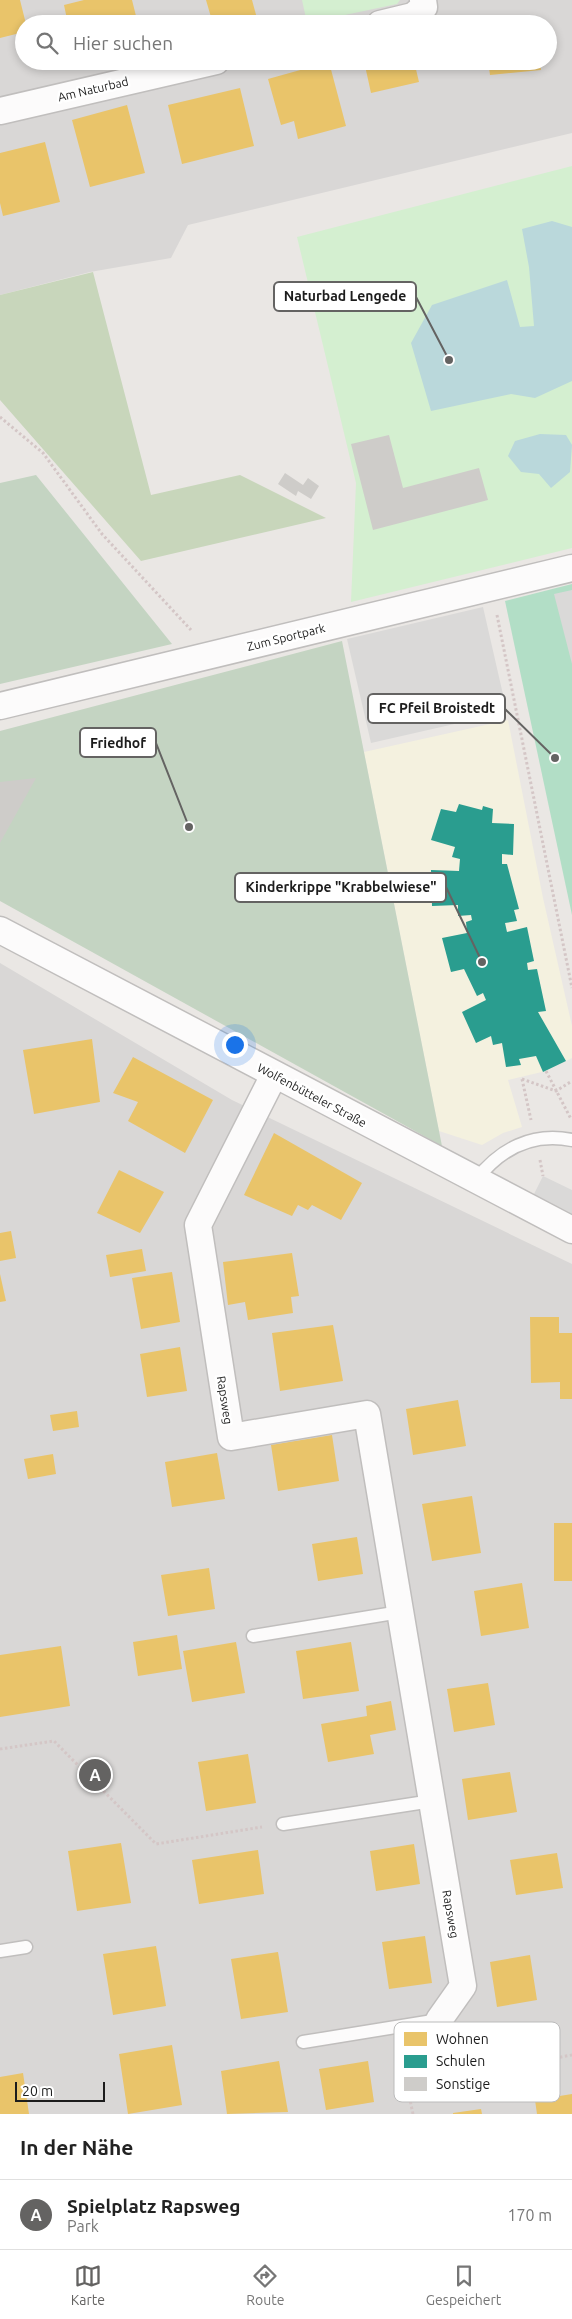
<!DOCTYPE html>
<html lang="de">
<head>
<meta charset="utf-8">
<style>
  body { margin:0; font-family:Ubuntu,sans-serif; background:#f6f6f6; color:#222 }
  .scale { position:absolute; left:15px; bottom:12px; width:90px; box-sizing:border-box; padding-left:5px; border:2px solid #1c1c1c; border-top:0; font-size:14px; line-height:18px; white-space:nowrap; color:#1c1c1c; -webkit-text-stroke:4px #fff; paint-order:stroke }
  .you { position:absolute; left:234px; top:1044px; width:18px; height:18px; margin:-12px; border:4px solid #fff; border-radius:50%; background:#1a73e8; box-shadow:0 0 0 8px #1a73e833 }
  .badge { display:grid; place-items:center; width:32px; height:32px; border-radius:50%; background:#646362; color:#fff; font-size:16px; font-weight:700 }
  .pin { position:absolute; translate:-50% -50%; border:2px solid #fff; box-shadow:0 1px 5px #0006 }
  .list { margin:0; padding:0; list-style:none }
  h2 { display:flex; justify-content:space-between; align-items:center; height:65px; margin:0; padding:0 20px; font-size:21px }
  h2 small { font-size:16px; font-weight:400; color:#767676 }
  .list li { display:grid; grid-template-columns:32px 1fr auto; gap:15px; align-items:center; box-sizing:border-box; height:70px; padding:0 20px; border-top:1px solid #e0e0e0 }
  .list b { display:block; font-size:19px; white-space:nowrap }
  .list p { margin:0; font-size:16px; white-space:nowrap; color:#767676 }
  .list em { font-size:16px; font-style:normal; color:#767676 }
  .icon { flex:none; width:28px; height:28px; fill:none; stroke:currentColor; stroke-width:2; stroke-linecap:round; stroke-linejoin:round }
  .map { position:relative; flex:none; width:572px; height:2114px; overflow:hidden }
  .search { position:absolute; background:#fff; box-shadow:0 2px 8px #0003; left:15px; right:15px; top:15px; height:55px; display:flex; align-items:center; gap:12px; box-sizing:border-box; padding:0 18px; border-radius:28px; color:#767676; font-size:19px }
  .sheet { height:135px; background:#fff }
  nav { display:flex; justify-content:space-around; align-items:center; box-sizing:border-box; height:70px; border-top:1px solid #e0e0e0; background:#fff; font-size:14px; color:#767676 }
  nav a { display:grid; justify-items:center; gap:2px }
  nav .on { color:#646362 }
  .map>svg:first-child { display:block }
  .residential { fill:#d9d7d6; fill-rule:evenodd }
  .education { fill:#f4f1df }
  .forest { fill:#c8d6bb }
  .cemetery { fill:#c4d4c2 }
  .park { fill:#d4efd0 }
  .pitch { fill:#b2dec6 }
  .parking { fill:#dad9d8 }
  .water { fill:#bad8db }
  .homes { fill:#e9c46a }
  .schools { fill:#2a9d8f }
  .building { fill:#ceccc9 }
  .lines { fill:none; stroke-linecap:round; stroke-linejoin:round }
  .lane-casing { stroke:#c0bebd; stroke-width:15 }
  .street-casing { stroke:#c0bebd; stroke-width:29 }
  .path { stroke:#d4c6c6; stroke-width:3; stroke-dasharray:2.5 2.5; stroke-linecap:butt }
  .lane { stroke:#fcfbfb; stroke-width:12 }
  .street { stroke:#fcfbfb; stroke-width:26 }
  .labels { text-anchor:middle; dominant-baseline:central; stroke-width:5; stroke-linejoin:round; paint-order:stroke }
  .street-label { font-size:12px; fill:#1c1c1c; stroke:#fff }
  .key { fill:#fff; stroke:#bbb; stroke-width:1 }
  .key-label { font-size:14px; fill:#1c1c1c }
  .leader { fill:none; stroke:#646362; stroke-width:2 }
  .callout-dot { fill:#646362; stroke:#fff; stroke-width:2 }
  .callout { fill:#fff; stroke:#646362; stroke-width:2 }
  .callout-label { font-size:14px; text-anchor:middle; font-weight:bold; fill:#1c1c1c }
</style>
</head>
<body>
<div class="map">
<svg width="572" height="2114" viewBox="0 0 572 2114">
  <rect width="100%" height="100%" fill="#eae7e4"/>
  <path class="residential" d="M0 0H572V133L188 225 171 258 90 272 0 295ZM24 24H548V61H24Z
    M0 963 232 1100 572 1264V2114H0Z"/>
  <path class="education" d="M508 720 543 898 572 1026V1058L546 1071 508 1080 522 1127 503 1133 482 1145 439 1131 364 752Z"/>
  <path class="forest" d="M93 272 151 495 240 475 326 518 141 561 0 400V295Z"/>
  <path class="cemetery" d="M36 475 172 644 0 684V483Z
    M342 641 442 1146 0 901V731Z"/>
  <path class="park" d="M302 0H400L397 4 307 23Z
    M572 166V548L351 602 356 483 297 237Z"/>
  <path class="pitch" d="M572 584V915L505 601Z"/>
  <path class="parking" d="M572 590V664L554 594Z
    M483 607 507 712 371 743 347 639Z
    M543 1176 572 1190V1220L531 1200Z"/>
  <path class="water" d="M552 221 572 227V381L535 398 511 394 431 411 411 343 432 305 507 280 520 327 534 326 529 267 522 229Z
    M540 434 566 435 572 445 570 472 551 488 539 474 521 472 508 456 515 441Z"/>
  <path class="homes" d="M0 0H20L26 24H24V32L0 38Z
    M84 0H132L138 24H68L64 5Z
    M206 0H252L258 22 252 24H213Z
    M536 16V24H484V21Z
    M364 61H414L419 82 371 93Z
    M488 61H540L541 70 490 75Z
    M329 62 346 126 298 139 294 121 281 125 268 79Z
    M240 88 254 146 182 164 168 105Z
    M127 105 145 173 90 187 72 120Z
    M45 142 60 202 3 216 0 203V153Z
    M92 1039 100 1102 34 1114 23 1050Z
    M133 1057 213 1100 185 1153 128 1121 138 1102 113 1093Z
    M274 1133 362 1183 341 1220 312 1205 308 1210 298 1205 292 1216 244 1195Z
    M119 1170 164 1192 140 1233 97 1213Z
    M11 1231 16 1258 0 1261V1233Z
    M142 1249 146 1271 110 1277 106 1255Z
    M292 1253 299 1296 291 1297 293 1313 248 1320 245 1302 228 1305 223 1262Z
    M172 1272 180 1322 141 1329 132 1278Z
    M0 1274 6 1301 0 1302Z
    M530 1317H559V1333H572V1399H560V1382L531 1383Z
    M333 1325 343 1381 280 1391 272 1333Z
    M180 1347 187 1391 147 1397 140 1354Z
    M458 1400 466 1446 413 1455 406 1409Z
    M77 1411 79 1427 53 1431 50 1415Z
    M332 1435 339 1481 278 1491 271 1445Z
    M217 1453 225 1499 172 1507 165 1462Z
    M53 1454 56 1474 28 1479 24 1459Z
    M472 1496 481 1553 432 1561 422 1504Z
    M554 1523H572V1581H554Z
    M357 1537 363 1574 318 1581 312 1544Z
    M209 1568 215 1609 168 1616 161 1575Z
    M522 1583 529 1628 481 1636 474 1591Z
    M177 1635 182 1669 138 1676 133 1642Z
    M236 1642 245 1693 192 1702 183 1651Z
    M351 1642 359 1691 303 1699 296 1651Z
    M61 1646 70 1706 0 1717V1655Z
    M488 1683 495 1725 454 1732 447 1689Z
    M391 1701 396 1730 370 1735 374 1754 328 1762 321 1724 367 1716 366 1706Z
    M248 1754 256 1803 206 1811 198 1762Z
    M510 1772 517 1812 468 1820 462 1779Z
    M121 1843 131 1903 77 1911 68 1851Z
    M414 1844 420 1884 376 1891 370 1851Z
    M258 1850 264 1894 199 1904 192 1860Z
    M557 1853 563 1888 516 1895 510 1860Z
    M425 1936 432 1983 389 1989 382 1942Z
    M156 1946 166 2006 113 2015 103 1954Z
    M278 1952 288 2012 241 2019 231 1959Z
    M530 1955 537 2000 497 2007 490 1962Z
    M172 2045 182 2105 128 2114 119 2054Z
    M279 2061 288 2112 227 2114 221 2071Z
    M368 2061 374 2102 326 2110 319 2069Z
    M23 2073 29 2114H0V2077Z
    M572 2094V2114H537L535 2100Z
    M481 2109 482 2114H453V2113Z"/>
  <path class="schools" d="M459 804 482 810 483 806 493 809 492 823 514 824 513 855 502 854V864H507L519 909 514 910 517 921 505 923 507 932 527 927 534 961 527 963 528 970 537 969 546 1011 538 1012 566 1061 543 1072 536 1056 519 1059 521 1065 506 1067 502 1043 493 1045 491 1036 476 1043 462 1012 486 1000 483 993 477 996 464 969 451 972 442 938 467 933 466 922 472 920 471 915 458 916V905L432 906 431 870 459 871 460 859 452 857 455 847 431 840 441 809 456 812Z"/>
  <path class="building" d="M389 435 403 488 479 468 488 500 373 530 351 444Z
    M285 473 303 485 308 478 319 486 311 499 298 491 296 496 278 484Z
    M36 778 0 843V782Z"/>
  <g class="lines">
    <defs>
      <path id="lane" d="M476 1180C500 1149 532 1132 572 1140
        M253 1636 400 1612
        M283 1824 432 1801
        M0 1951 26 1947
        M303 2042 439 2020"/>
      <path id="street" d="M380 24 413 16 424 7 423 0
        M0 111 216 61
        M0 706 572 568
        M0 930 572 1230
        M274 1075 198 1225 231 1437 367 1414 463 1986 439 2020 443 2043"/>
    </defs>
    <use href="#lane" class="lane-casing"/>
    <use href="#street" class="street-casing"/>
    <path class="path" d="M0 417 43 453 102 534 191 630
      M497 615 572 988
      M546 1071 571 1119
      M522 1079 531 1120
      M522 1079 556 1091 572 1081
      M540 1160 543 1176
      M0 1749 54 1741 156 1844 262 1827
      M469 2054 499 2068 572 2055
      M413 2114 410 2100 429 2067"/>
    <use href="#lane" class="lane"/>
    <use href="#street" class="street"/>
  </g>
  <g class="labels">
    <g class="street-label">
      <text transform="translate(93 89) rotate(-13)">Am Naturbad</text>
      <text transform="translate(286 637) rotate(-14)">Zum Sportpark</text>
      <text transform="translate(312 1095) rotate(28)">Wolfenbütteler Straße</text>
      <text transform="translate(225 1400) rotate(81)">Rapsweg</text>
      <text transform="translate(451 1914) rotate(80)">Rapsweg</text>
    </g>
  </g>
  <rect x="394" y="2022" width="166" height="80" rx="8" class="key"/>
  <rect x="404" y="2032" width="23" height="14" fill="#e9c46a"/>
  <rect x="404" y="2055" width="23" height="13" fill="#2a9d8f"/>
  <rect x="404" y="2077" width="23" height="14" fill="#ceccc9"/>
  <g class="key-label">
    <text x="436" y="2044">Wohnen</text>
    <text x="436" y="2066">Schulen</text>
    <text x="436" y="2089">Sonstige</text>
  </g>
  <path class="leader" d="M449 360L416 297M555 758L505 709M189 827L156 743M482 962L446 887"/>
  <g class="callout-dot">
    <circle cx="449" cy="360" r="5"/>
    <circle cx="555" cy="758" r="5"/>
    <circle cx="189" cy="827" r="5"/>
    <circle cx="482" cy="962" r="5"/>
  </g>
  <g class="callout">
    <rect x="274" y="282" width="142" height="29" rx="5"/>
    <rect x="368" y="694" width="137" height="29" rx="5"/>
    <rect x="80" y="728" width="76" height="29" rx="5"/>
    <rect x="235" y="873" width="211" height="29" rx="5"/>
  </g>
  <g class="callout-label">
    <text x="345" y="301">Naturbad Lengede</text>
    <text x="437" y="713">FC Pfeil Broistedt</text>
    <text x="118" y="748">Friedhof</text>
    <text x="341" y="892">Kinderkrippe "Krabbelwiese"</text>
  </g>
</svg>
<div class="scale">20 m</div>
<div class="you"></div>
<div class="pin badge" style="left:95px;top:1775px">A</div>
<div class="search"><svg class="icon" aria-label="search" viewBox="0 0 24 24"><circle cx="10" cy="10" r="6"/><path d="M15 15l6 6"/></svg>Hier suchen</div>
</div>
<section class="sheet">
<h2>In der Nähe<small></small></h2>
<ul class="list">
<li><span class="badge">A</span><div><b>Spielplatz Rapsweg</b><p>Park</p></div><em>170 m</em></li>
</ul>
</section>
<nav>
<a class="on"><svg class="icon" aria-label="map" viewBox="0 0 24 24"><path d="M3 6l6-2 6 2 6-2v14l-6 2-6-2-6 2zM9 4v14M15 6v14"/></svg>Karte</a>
<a><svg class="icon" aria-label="directions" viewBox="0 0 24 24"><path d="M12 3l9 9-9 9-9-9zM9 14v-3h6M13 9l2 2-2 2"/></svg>Route</a>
<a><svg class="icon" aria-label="saved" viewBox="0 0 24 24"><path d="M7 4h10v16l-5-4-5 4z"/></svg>Gespeichert</a>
</nav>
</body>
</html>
